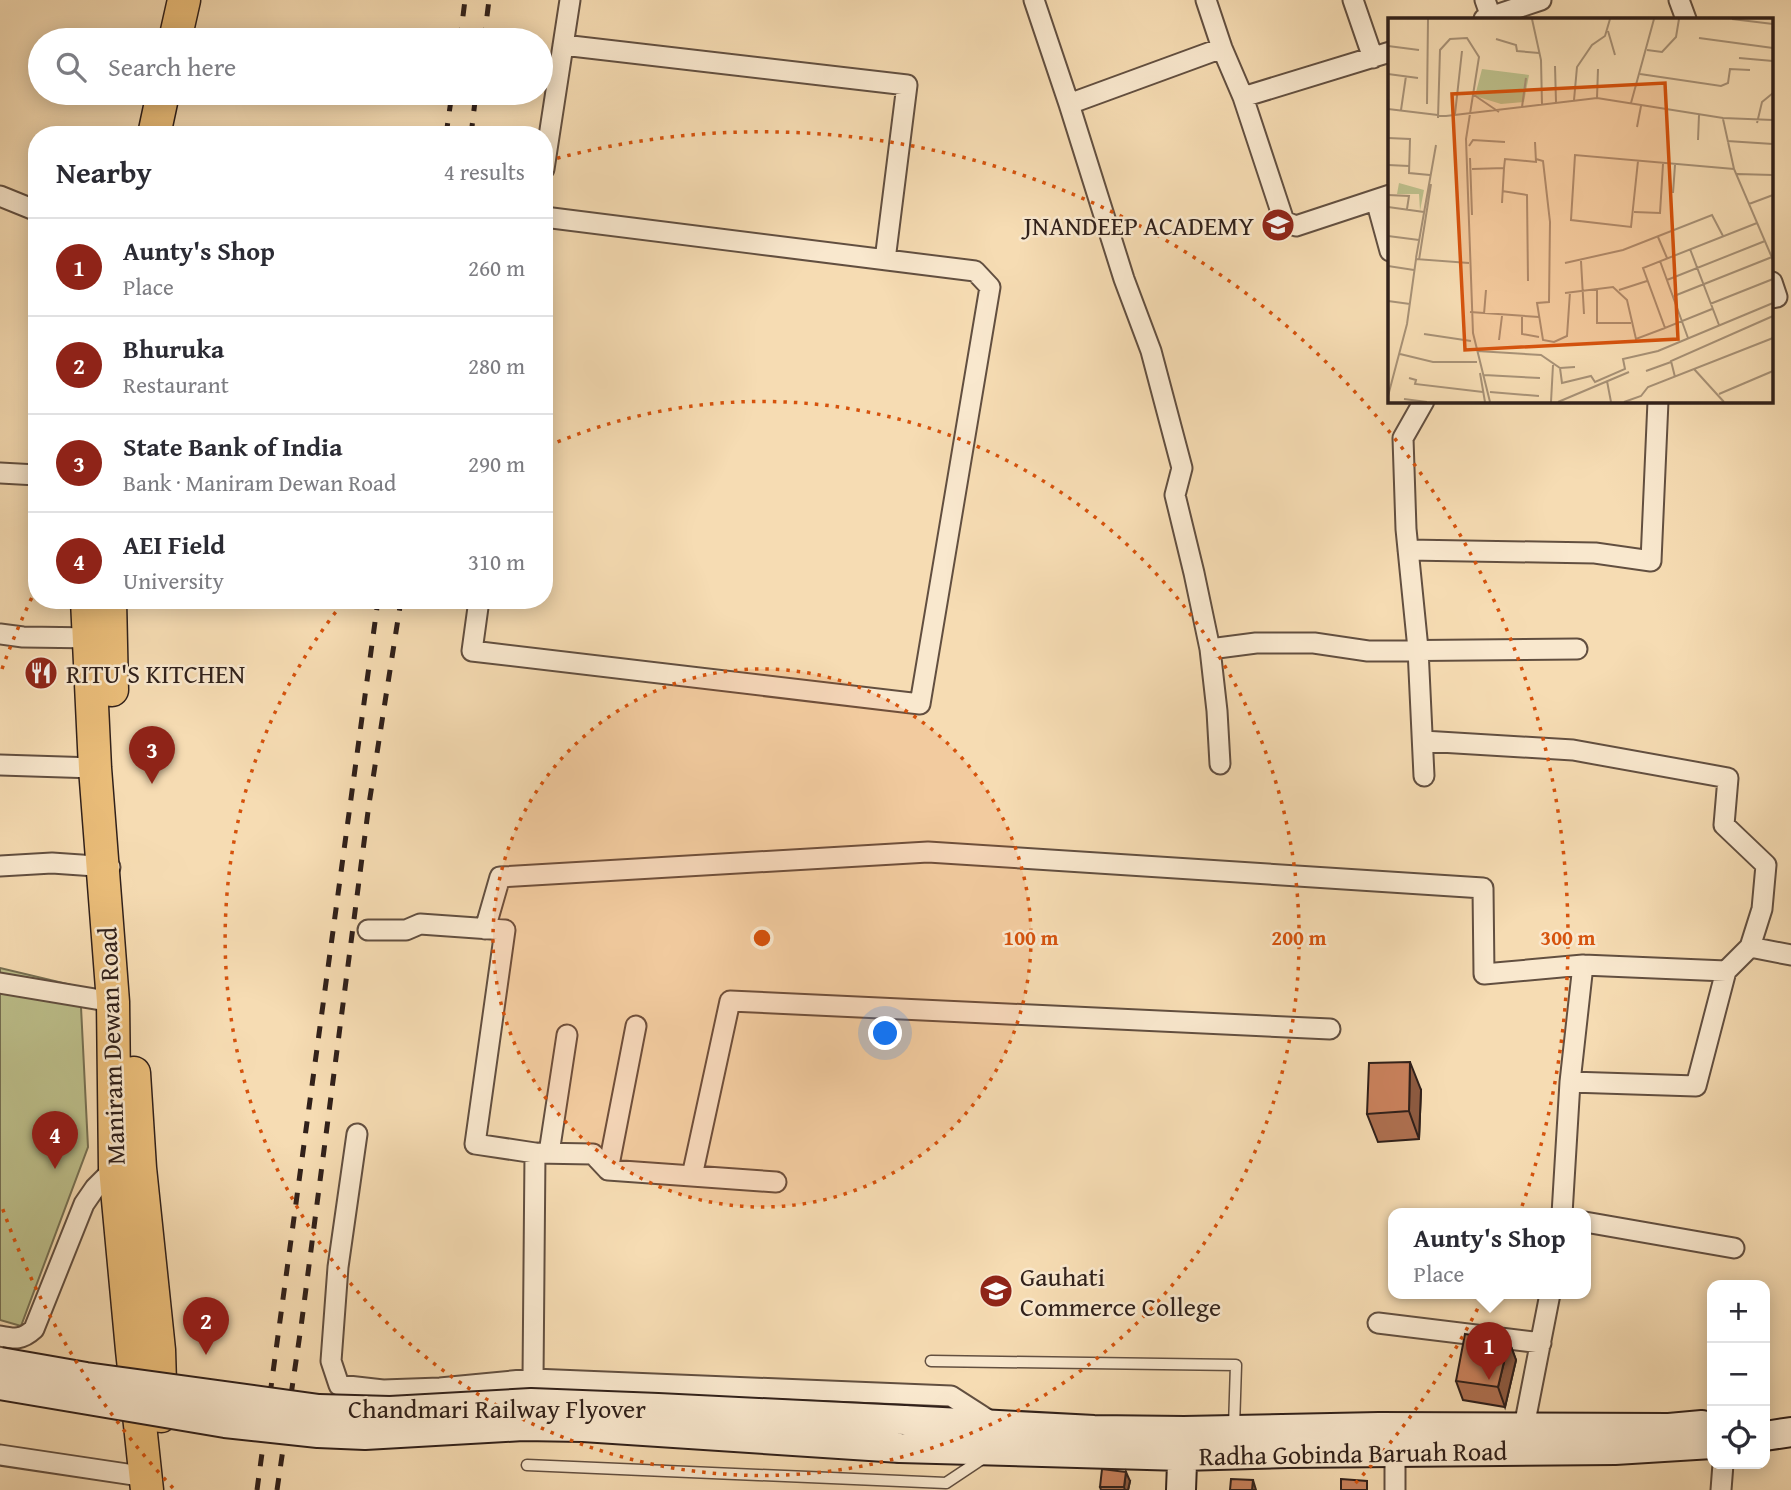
<!DOCTYPE html>
<html lang="en">
<head>
<meta charset="utf-8">
<style>
  body { margin:0; font-family:"Gentium Book Plus",serif; background:#f7f7f7; color:#2b2b33 }
  .controls { position:absolute; right:21px; bottom:21px; display:grid; overflow:hidden; border-radius:14px; box-shadow:0 4px 18px #0003 }
  .controls button { width:63px; height:63px; display:grid; place-items:center; padding:0; border:0; border-bottom:2px solid #e1e1e2; background:#fff; color:#2b2b33; font:35px sans-serif }
  .you { position:absolute; left:886px; top:1034px; width:24px; height:24px; margin:-18px; border:5px solid #fff; border-radius:50%; background:#1a73e8; box-shadow:0 0 0 10px #1a73e833 }
  .badge { display:grid; place-items:center; width:46px; height:46px; border-radius:50%; background:#8f2418; color:#fff; font-size:23px; font-weight:700 }
  .pin { position:absolute; translate:-50% -58px; filter:drop-shadow(0 2px 4px #0008) }
  .pin::after { content:''; position:absolute; top:37px; width:24px; height:21px; background:inherit; clip-path:polygon(0 0,100% 0,50% 100%) }
  .popup { position:absolute; left:1388px; top:1208px; width:203px; height:91px; box-sizing:border-box; display:grid; place-content:center; border-radius:14px; background:#fff; filter:drop-shadow(0 2px 5px #0005); font-size:23px; white-space:nowrap; color:#7c7c81 }
  .popup b { font-size:26px; color:#2b2b33 }
  .popup::after { content:''; position:absolute; left:50%; top:100%; margin-left:-14px; border:14px solid transparent; border-top-color:#fff }
  .list { margin:0; padding:0; list-style:none }
  h2 { display:flex; justify-content:space-between; align-items:center; height:91px; margin:0; padding:0 28px; font-size:30px }
  h2 small { font-size:23px; font-weight:400; color:#7c7c81 }
  .list li { display:grid; grid-template-columns:46px 1fr auto; gap:21px; align-items:center; box-sizing:border-box; height:98px; padding:0 28px; border-top:2px solid #e1e1e2 }
  .list b { display:block; font-size:26px; white-space:nowrap }
  .list p { margin:0; font-size:23px; white-space:nowrap; color:#7c7c81 }
  .list em { font-size:23px; font-style:normal; color:#7c7c81 }
  .icon { flex:none; width:38px; height:38px; fill:none; stroke:currentColor; stroke-width:2; stroke-linecap:round; stroke-linejoin:round }
  .map { position:relative; flex:none; width:1791px; height:1490px; overflow:hidden }
  .search { position:absolute; background:#fff; box-shadow:0 4px 18px #0003; left:28px; top:28px; width:525px; height:77px; display:flex; align-items:center; gap:18px; box-sizing:border-box; padding:0 24px; border-radius:38px; color:#7c7c81; font-size:26px }
  .panel { position:absolute; background:#fff; box-shadow:0 4px 18px #0003; left:28px; top:126px; width:525px; height:483px; border-radius:28px }
  .map>svg:first-child { display:block }
  .green { fill:#bdc08c; stroke:#767053; stroke-width:2 }
  .lines { fill:none; stroke-linecap:round; stroke-linejoin:round }
  .service-casing { stroke:#624f40; stroke-width:13 }
  .minor-casing { stroke:#624f40; stroke-width:23 }
  .secondary-casing { stroke:#30201a; stroke-width:32 }
  .primary-casing { stroke:#30201a; stroke-width:35 }
  .service { stroke:#f9e8ce; stroke-width:10 }
  .minor { stroke:#f9e8ce; stroke-width:19 }
  .secondary { stroke:#f9e8ce; stroke-width:28 }
  .primary { stroke:#ebbe7a; stroke-width:32 }
  .rail { stroke:#30201a; stroke-width:5; stroke-dasharray:12 12; stroke-linecap:butt }
  .secondary-bridge-casing { stroke:#30201a; stroke-width:32; stroke-linecap:butt }
  .secondary-bridge { stroke:#f9e8ce; stroke-width:28 }
  .wall { fill:#ad6f4f; stroke:#30201a; stroke-width:2 }
  .shaded-wall { fill:#8d5a40; stroke:#30201a; stroke-width:2 }
  .building { fill:#c9815c; stroke:#30201a; stroke-width:2 }
  .ring { fill:none; stroke:#d6530d; stroke-width:3.5; stroke-dasharray:3.5 7 }
  .labels { text-anchor:middle; dominant-baseline:central; stroke-width:5; stroke-linejoin:round; paint-order:stroke }
  .poi-label { font-size:26px; fill:#30201a; stroke:#f9e8ce; text-anchor:start }
  .street-label { font-size:26px; fill:#30201a; stroke:#f9e8ce }
  .inset-road { fill:none; stroke:#a79176; stroke-width:2 }
  .view { fill:#d6530d; fill-opacity:0.15; stroke:#d6530d; stroke-width:3.5 }
  .inset-edge { fill:none; stroke:#30201a; stroke-width:3.5 }
  .centre { fill:#d6530d; stroke:#f9e8ce; stroke-width:3.5 }
  .ring-label { font-size:21px; text-anchor:middle; font-weight:bold; fill:#d6530d; stroke:#f9e8ce; stroke-width:5; stroke-linejoin:round; paint-order:stroke }
</style>
</head>
<body>
<div class="map">
<svg width="1791" height="1490" viewBox="0 0 1791 1490">
  <rect width="100%" height="100%" fill="#f6dcb3"/>
  <filter id="stains"><feTurbulence type="fractalNoise" baseFrequency=".00286" numOctaves="4"/><feColorMatrix values="0 0 0 0 .2 0 0 0 0 .09 0 0 0 0 .02 0 0 0 .5 -.17"/></filter>
  <radialGradient id="worn" r=".72"><stop offset=".6" stop-color="#630" stop-opacity="0"/><stop offset="1" stop-color="#630" stop-opacity=".3"/></radialGradient>
  <path class="green" d="M0 968 80 987 88 1147 21 1326 0 1320Z"/>
  <g class="lines">
    <defs>
      <path id="service" d="M931 1361 1236 1365 1234 1427
        M527 1465 946 1483 985 1457"/>
      <path id="minor" d="M1034 0 1069 104 1124 279 1151 351 1182 468 1175 495 1194 573 1210 649 1217 711 1220 764
        M1206 0 1222 48 1243 97 1284 221 1296 226 1390 195
        M1353 0 1373 58
        M1485 0 1491 17
        M1679 0 1686 19
        M1484 19 1541 0
        M563 45 907 85 885 260
        M1243 97 1390 52
        M1069 104 1222 48
        M544 169 570 0
        M0 196 37 211
        M1376 200 1390 251
        M1772 282 1777 297 1772 298
        M1424 401 1403 438 1406 529 1418 649 1424 776
        M0 473 37 475
        M1408 550 1595 553 1651 561 1658 401
        M479 600 472 651 920 704 990 287 975 271 544 217
        M0 634 23 637 97 638
        M1210 649 1256 643H1314L1368 651 1577 649
        M0 765 95 768
        M0 866 52 863 110 867
        M485 929 500 877 928 852 1483 888 1484 974 1583 965 1726 971 1750 947 1762 909 1766 865 1724 825 1728 778 1573 750 1423 741
        M368 930H406L420 924 505 930 475 1144 535 1153
        M1750 947 1791 955
        M0 983 113 1002
        M1570 1082 1696 1086 1726 971
        M357 1134 338 1267 331 1361 339 1385 383 1390 440 1388 533 1379 951 1396 993 1423
        M549 1153 567 1035
        M608 1170 636 1026
        M692 1176 730 1001 1330 1029
        M1562 1214 1570 1082 1583 965
        M1585 1222 1734 1248
        M1378 1323 1541 1343
        M0 1336C15 1339 22 1340 34 1329L84 1204 95 1188 115 1168H118
        M533 1379 535 1153 593 1154 608 1170 776 1182
        M1522 1437 1550 1294
        M1395 1452V1490
        M0 1455 147 1477
        M1721 1490 1723 1464"/>
      <path id="secondary" d="M904 1420 1094 1430 1184 1431 1379 1427 1669 1428 1702 1425
        M1765 1436 1791 1432
        M900 1448 1182 1456 1288 1453 1615 1450 1712 1444
        M1181 1490 1183 1437"/>
      <path id="primary" d="M175 40 184 0
        M154 135 163 93
        M87 600 95 768 113 1002 115 1168 132 1350 147 1490
        M110 600 112 690
        M134 1073 140 1168 159 1350 161 1416"/>
    </defs>
    <use href="#service" class="service-casing"/>
    <use href="#minor" class="minor-casing"/>
    <use href="#secondary" class="secondary-casing"/>
    <use href="#primary" class="primary-casing"/>
    <use href="#service" class="service"/>
    <use href="#minor" class="minor"/>
    <use href="#secondary" class="secondary"/>
    <use href="#primary" class="primary"/>
    <path class="rail" d="M460 40 465 0
      M484 40 489 0
      M446 135 452 93
      M471 135 476 93
      M257 1490 378 600
      M277 1490 301 1327 369 804 401 600"/>
    <defs>
      <path id="secondary-bridge" d="M0 1362 86 1377 319 1409 390 1411 531 1403 658 1408 904 1420
        M0 1385 225 1423 318 1433 365 1435 523 1426 583 1427 900 1448"/>
    </defs>
    <use href="#secondary-bridge" class="secondary-bridge-casing"/>
    <use href="#secondary-bridge" class="secondary-bridge"/>
  </g>
  <path class="wall" d="M1421 1090 1419 1139 1378 1142 1367 1114Z
    M1509 1341 1516 1360 1505 1407 1463 1400 1456 1381Z
    M1130 1481 1128 1490H1101L1100 1487Z"/>
  <path class="shaded-wall" d="M1410 1062 1421 1090 1419 1139 1409 1111Z
    M1509 1341 1516 1360 1505 1407 1498 1387Z
    M1126 1472 1130 1481 1128 1490H1125L1124 1487Z
    M1253 1480 1256 1490H1252Z"/>
  <path class="building" d="M1410 1062 1409 1111 1367 1114 1369 1063Z
    M1465 1334 1509 1341 1498 1387 1456 1381Z
    M1102 1469 1126 1472 1124 1487H1100Z
    M1231 1479 1253 1480 1252 1490H1230Z
    M1341 1479 1367 1481V1490H1341Z"/>
  <circle cx="762" cy="938" r="269" fill="#d6530d" fill-opacity=".12"/>
  <g class="ring">
    <circle cx="762" cy="938" r="269"/>
    <path d="M548 446A537 537 0 1 1 342 604"/>
    <path d="M173 1488A806 806 0 0 1 2 1207M2 669A806 806 0 0 1 35 591M547 161A806 806 0 0 1 1351 1488"/>
  </g>
  <defs>
    <symbol id="school-disc" viewBox="-11 -11 22 22"><circle r="9.5" fill="#8f2418" stroke="#f9e8ce"/><path d="M0-5L7-2L0 1L-7-2ZM-4 1L0 2.5L4 1V4Q0 6-4 4Z" fill="#fff"/></symbol>
    <symbol id="restaurant-disc" viewBox="-11 -11 22 22"><circle r="9.5" fill="#8f2418" stroke="#f9e8ce"/><path d="M-5-6h1v4h1v-4h1v4h1v-4h1v5L-1.5 .5V6h-2V.5L-5-1ZM5-6V6H3V1.5H1.5Q1.5-4 5-6Z" fill="#fff"/></symbol>
    <symbol id="university-disc" viewBox="-11 -11 22 22"><circle r="9.5" fill="#8f2418" stroke="#f9e8ce"/><path d="M0-5L7-2L0 1L-7-2ZM-4 1L0 2.5L4 1V4Q0 6-4 4Z" fill="#fff"/></symbol>
  </defs>
  <g fill-rule="evenodd">
    <use href="#school-disc" x="1259" y="206" width="38" height="38"/>
    <use href="#restaurant-disc" x="22" y="654" width="38" height="38"/>
    <use href="#university-disc" x="977" y="1272" width="38" height="38"/>
  </g>
  <g class="labels">
    <g class="poi-label">
      <text x="1254" y="225" text-anchor="end">JNANDEEP ACADEMY</text>
      <text x="66" y="673">RITU'S KITCHEN</text>
      <text x="1020" y="1276">Gauhati<tspan x="1020" dy="30">Commerce College</tspan></text>
    </g>
    <g class="street-label">
      <text transform="translate(111 1046) rotate(-92)">Maniram Dewan Road</text>
      <text x="497" y="1408">Chandmari Railway Flyover</text>
      <text transform="translate(1353 1453) rotate(-1)">Radha Gobinda Baruah Road</text>
    </g>
  </g>
  <g transform="translate(1388 18)">
    <rect width="385" height="385" fill="#f6dcb3"/>
    <path d="M94 51 141 57 136 84 113 86 87 78ZM11 165 36 172 32 193 31 176H9Z" fill="#bdc08c"/>
    <path class="inset-road" d="M144 1 153 42 154 87M344 1 385 6M220 13 227 37M311 20 385 30M108 21 128 27 129 33 151 35M0 28 31 32M259 32 274 34 288 19 291 1M351 40 385 43M167 48 168 84M0 56 30 60M252 56 333 68 340 65 342 51 362 52M86 77 111 94M209 80 210 51M186 82 189 49 204 27 217 18 222 1M243 85 266 1M39 86 40 1M134 89 138 60M0 91 58 98 209 80 335 100 385 102M13 92 18 58M67 96 74 33M50 100 52 32 62 21 79 20 91 39 78 121 85 315 102 384M335 101 346 151 385 242M369 105 374 84 385 75M249 109 253 88M0 120 22 121 21 155 42 157M310 122 311 97M339 123 385 126M81 128 85 122 117 124M82 140 84 197M148 141 155 143 162 204 161 284 149 285 155 322 166 324 179 318 182 274M250 143 243 209 183 202 187 137 346 151M0 147 21 148M116 150 117 141 148 144 147 124M84 151 116 150 114 185M349 156 385 157M114 173 139 177 140 263M285 175 287 147M0 177 21 178 19 191M361 186 385 177M0 189 36 194M246 194 272 195 275 146M0 218 31 222M270 219 279 240M302 231 331 307M28 240 48 127M31 242 43 166M193 243 196 296M272 243 300 320M177 245 235 232 324 197 335 218M0 248 26 252M279 262 377 223M209 271V305H243M231 272 259 263M177 275 225 269 239 282 248 321 277 310M286 278 384 239M0 283 22 286M322 286 385 261M324 291 277 310 255 250 369 205M82 294 151 299M96 296 98 272M134 298V316L151 319M36 316 83 323M111 322 114 298M89 333 153 337 172 350 187 349M12 336 45 344H89M172 350 174 365 203 358 207 364 237 351 235 341 270 333 385 285M306 351 336 384M258 353 283 344M92 355 97 384M96 357 152 360M287 359 283 343 385 298M21 360 28 362 27 366 95 374M219 363 223 384M102 374 151 378M331 376 385 353M0 378 19 306 28 241 81 245M16 381 39 384M163 384 165 347M170 384 241 354M236 384 253 378 260 369 385 320"/>
    <path class="view" d="M277 65 290 321 77 332 64 76Z"/>
    <rect width="385" height="385" class="inset-edge"/>
  </g>
  <circle cx="762" cy="938" r="10" class="centre"/>
  <g class="ring-label">
    <text x="1031" y="945">100 m</text>
    <text x="1299" y="945">200 m</text>
    <text x="1568" y="945">300 m</text>
  </g>
  <rect width="100%" height="100%" filter="url(#stains)"/>
  <rect width="100%" height="100%" fill="url(#worn)"/>
</svg>
<div class="controls">
<button>+</button>
<button>−</button>
<button><svg class="icon" aria-label="locate" viewBox="0 0 24 24"><circle cx="12" cy="12" r="6"/><path d="M12 2v4M12 18v4M2 12h4M18 12h4"/></svg></button>
</div>
<div class="you"></div>
<div class="pin badge" style="left:1489px;top:1380px">1</div>
<div class="popup"><b>Aunty's Shop</b>Place</div>
<div class="pin badge" style="left:206px;top:1355px">2</div>
<div class="pin badge" style="left:152px;top:784px">3</div>
<div class="pin badge" style="left:55px;top:1169px">4</div>
<div class="search"><svg class="icon" aria-label="search" viewBox="0 0 24 24"><circle cx="10" cy="10" r="6"/><path d="M15 15l6 6"/></svg>Search here</div>
<section class="panel">
<h2>Nearby<small>4 results</small></h2>
<ul class="list">
<li><span class="badge">1</span><div><b>Aunty's Shop</b><p>Place</p></div><em>260 m</em></li>
<li><span class="badge">2</span><div><b>Bhuruka</b><p>Restaurant</p></div><em>280 m</em></li>
<li><span class="badge">3</span><div><b>State Bank of India</b><p>Bank · Maniram Dewan Road</p></div><em>290 m</em></li>
<li><span class="badge">4</span><div><b>AEI Field</b><p>University</p></div><em>310 m</em></li>
</ul>
</section>
</div>
</body>
</html>
